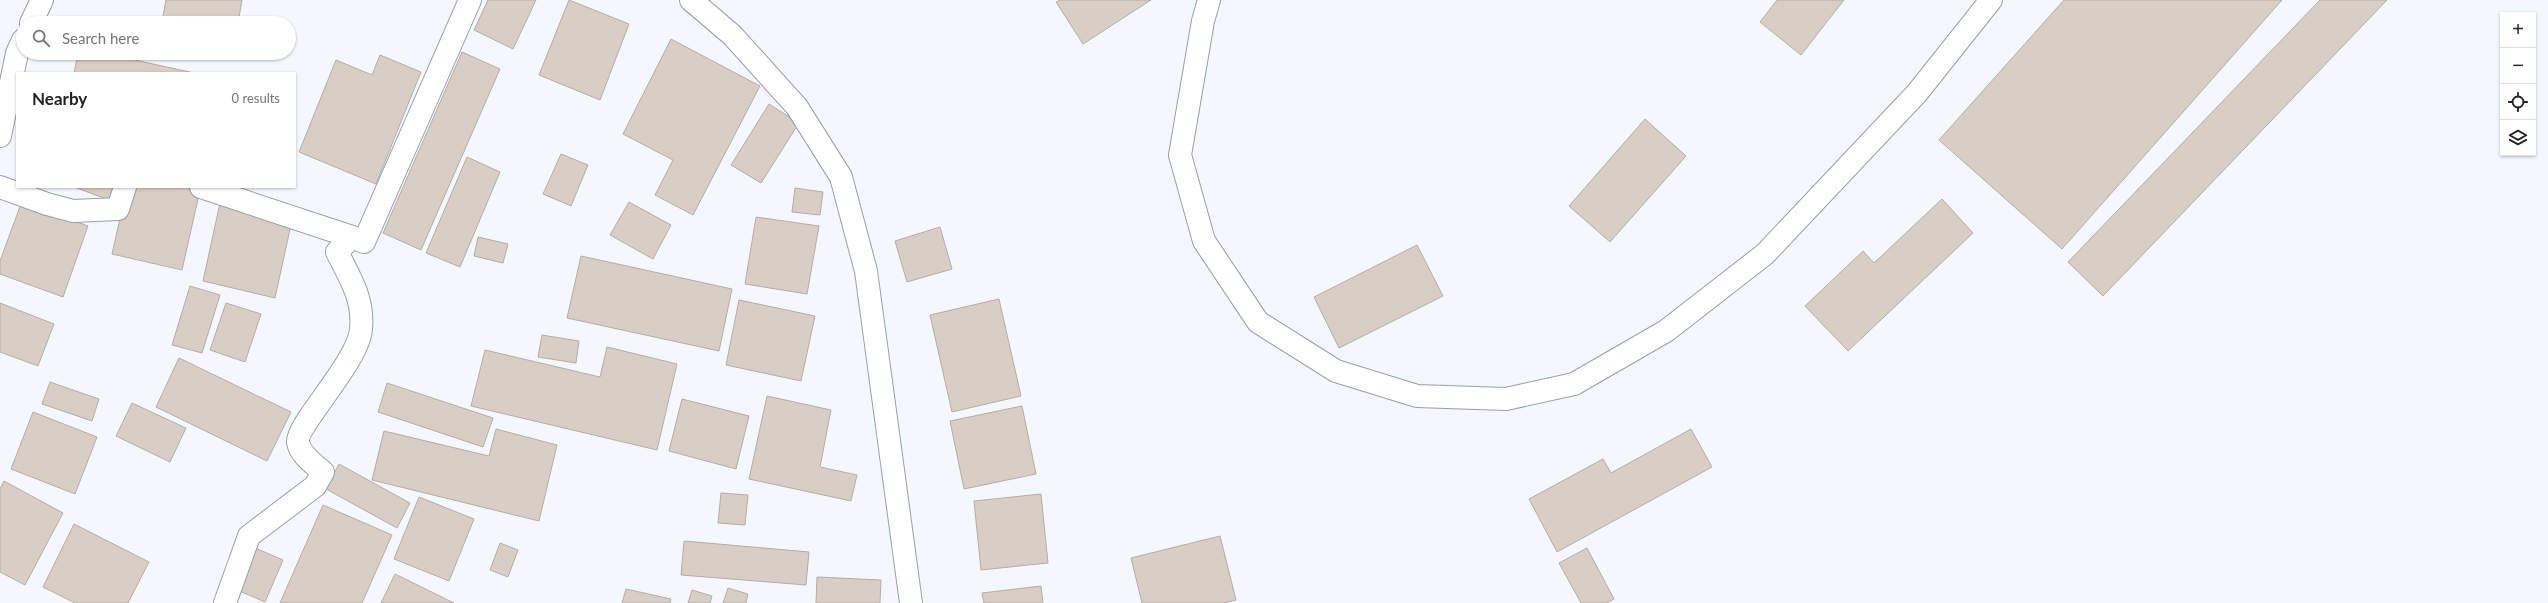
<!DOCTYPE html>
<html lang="en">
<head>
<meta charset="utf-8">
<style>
  body { margin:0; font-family:Lato,sans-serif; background:#f2f2f2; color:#222 }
  .controls { position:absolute; right:12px; top:12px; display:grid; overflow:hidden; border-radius:0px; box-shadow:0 1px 3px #0004 }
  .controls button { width:36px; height:36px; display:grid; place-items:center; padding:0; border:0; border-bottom:1px solid #e0e0e0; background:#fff; color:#222; font:20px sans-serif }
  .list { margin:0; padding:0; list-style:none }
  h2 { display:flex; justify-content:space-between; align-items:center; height:52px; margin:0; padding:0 16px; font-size:17px }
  h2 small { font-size:13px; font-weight:400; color:#767676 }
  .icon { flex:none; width:22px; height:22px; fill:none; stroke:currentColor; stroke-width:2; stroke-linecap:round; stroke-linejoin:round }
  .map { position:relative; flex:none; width:2548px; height:603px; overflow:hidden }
  .search { position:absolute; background:#fff; box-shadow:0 1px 3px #0004; left:16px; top:16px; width:280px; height:44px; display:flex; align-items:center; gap:10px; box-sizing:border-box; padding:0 14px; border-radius:22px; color:#767676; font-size:15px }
  .panel { position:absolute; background:#fff; box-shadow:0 1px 3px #0004; left:16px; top:72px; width:280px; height:116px; border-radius:0px }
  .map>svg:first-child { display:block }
  .building { fill:#d8cec5; stroke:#b6aca4 }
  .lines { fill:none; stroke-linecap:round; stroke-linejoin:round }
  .street-casing { stroke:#989fa9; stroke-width:24 }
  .street { stroke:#fff; stroke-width:22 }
</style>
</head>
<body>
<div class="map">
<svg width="2548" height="603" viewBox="0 0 2548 603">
  <rect width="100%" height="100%" fill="#f4f8fe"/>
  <path class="building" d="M166 0H242L238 23H175L162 21Z
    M488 0H536L513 49 474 30Z
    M569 0 629 24 600 100 539 75Z
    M1060 0H1151L1083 44 1056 2Z
    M1777 0H1844L1801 55 1760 22Z
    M2064 0H2282L2062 249 1939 140Z
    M2320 0H2387L2103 296 2068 262Z
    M671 39 760 86 693 215 655 195 673 160 623 134Z
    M462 52 500 69 421 250 383 233Z
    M78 53H103L194 73H74Z
    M380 55 421 72 376 184 299 152 336 60 372 75Z
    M769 104 799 123 761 183 731 165Z
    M1645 119 1686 156 1610 242 1569 206Z
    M561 154 588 165 571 206 543 194Z
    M467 157 500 172 460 267 426 253Z
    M74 187H114L109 200Z
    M127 187H186L200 190 182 270 112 254Z
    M795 188 823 192 820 215 792 212Z
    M1942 199 1973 233 1848 351 1805 306 1863 251 1874 263Z
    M22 201 88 226 63 297 0 274V261Z
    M629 202 671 225 653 259 610 235Z
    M220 203 292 220 275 298 203 281Z
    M756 217 819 226 807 294 745 284Z
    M940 227 952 269 907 282 895 241Z
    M478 237 508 244 503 263 474 256Z
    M1417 245 1443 296 1339 348 1314 297Z
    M581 256 732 289 719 351 567 318Z
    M190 286 220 295 202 353 172 345Z
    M999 299 1021 396 952 412 930 315Z
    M739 300 815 316 801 381 726 365Z
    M0 303 54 324 38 366 0 352Z
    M226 303 261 314 245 362 210 350Z
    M542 335 579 341 576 363 538 357Z
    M607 347 677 364 657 450 471 406 485 350 600 377Z
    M179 358 291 412 267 461 156 407Z
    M50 382 99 399 92 421 42 404Z
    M387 383 493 418 483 447 378 412Z
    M767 396 831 410 820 467 857 475 851 501 749 479Z
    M682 399 749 416 736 469 669 451Z
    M132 403 186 428 170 462 116 436Z
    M1022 406 1036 474 964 489 950 421Z
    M33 412 97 437 75 494 11 469Z
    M496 429 557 445 539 521 372 480 384 431 489 456Z
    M1691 429 1712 467 1557 552 1529 499 1603 459 1611 473Z
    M339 464 410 503 397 528 326 489Z
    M4 481 63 513 25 585 0 572V489Z
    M721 493 748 495 745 525 718 523Z
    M1041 494 1048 563 981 570 974 501Z
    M419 497 474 519 449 581 394 559Z
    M323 505 392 535 362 603H280Z
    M74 524 149 562 128 603H75L43 587Z
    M1220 536 1236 600 1224 603H1142L1131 558Z
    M684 541 809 552 806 585 681 575Z
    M500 543 518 550 508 577 490 570Z
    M253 547 283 560 265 602 235 589Z
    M1587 548 1614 599 1607 603H1581L1559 563Z
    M395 574 454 603H381Z
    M817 577 881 580 880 603H816Z
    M1041 586 1043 603H984L982 593Z
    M728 588 748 594 746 603H723Z
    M626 589 671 599 670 603H622Z
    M692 590 712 596 710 603H688Z"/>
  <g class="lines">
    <defs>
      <path id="street" d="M691 0 732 35 797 107 841 177 866 271 911 603
        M1209 0 1203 21 1180 155 1204 241 1258 322 1336 371 1417 396 1506 399 1574 384 1666 331 1765 254 1917 93 1991 0
        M31 23 42 0
        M0 136 17 53 23 40
        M0 187 47 204 73 211 118 209 125 187
        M201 187 352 237
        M225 603 249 536 315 486 323 472C314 464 300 455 298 442 296 425 359 361 361 329 364 299 350 278 337 252L352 237 364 242 470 0"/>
    </defs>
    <use href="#street" class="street-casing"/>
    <use href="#street" class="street"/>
  </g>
</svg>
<div class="controls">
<button>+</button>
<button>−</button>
<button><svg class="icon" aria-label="locate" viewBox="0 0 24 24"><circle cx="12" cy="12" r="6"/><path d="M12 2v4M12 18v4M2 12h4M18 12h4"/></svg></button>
<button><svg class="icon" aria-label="layers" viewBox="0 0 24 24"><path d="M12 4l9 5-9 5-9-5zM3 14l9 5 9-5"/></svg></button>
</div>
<div class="search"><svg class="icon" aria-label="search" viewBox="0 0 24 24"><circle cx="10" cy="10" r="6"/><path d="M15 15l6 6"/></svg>Search here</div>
<section class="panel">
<h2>Nearby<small>0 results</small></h2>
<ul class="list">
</ul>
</section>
</div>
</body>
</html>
